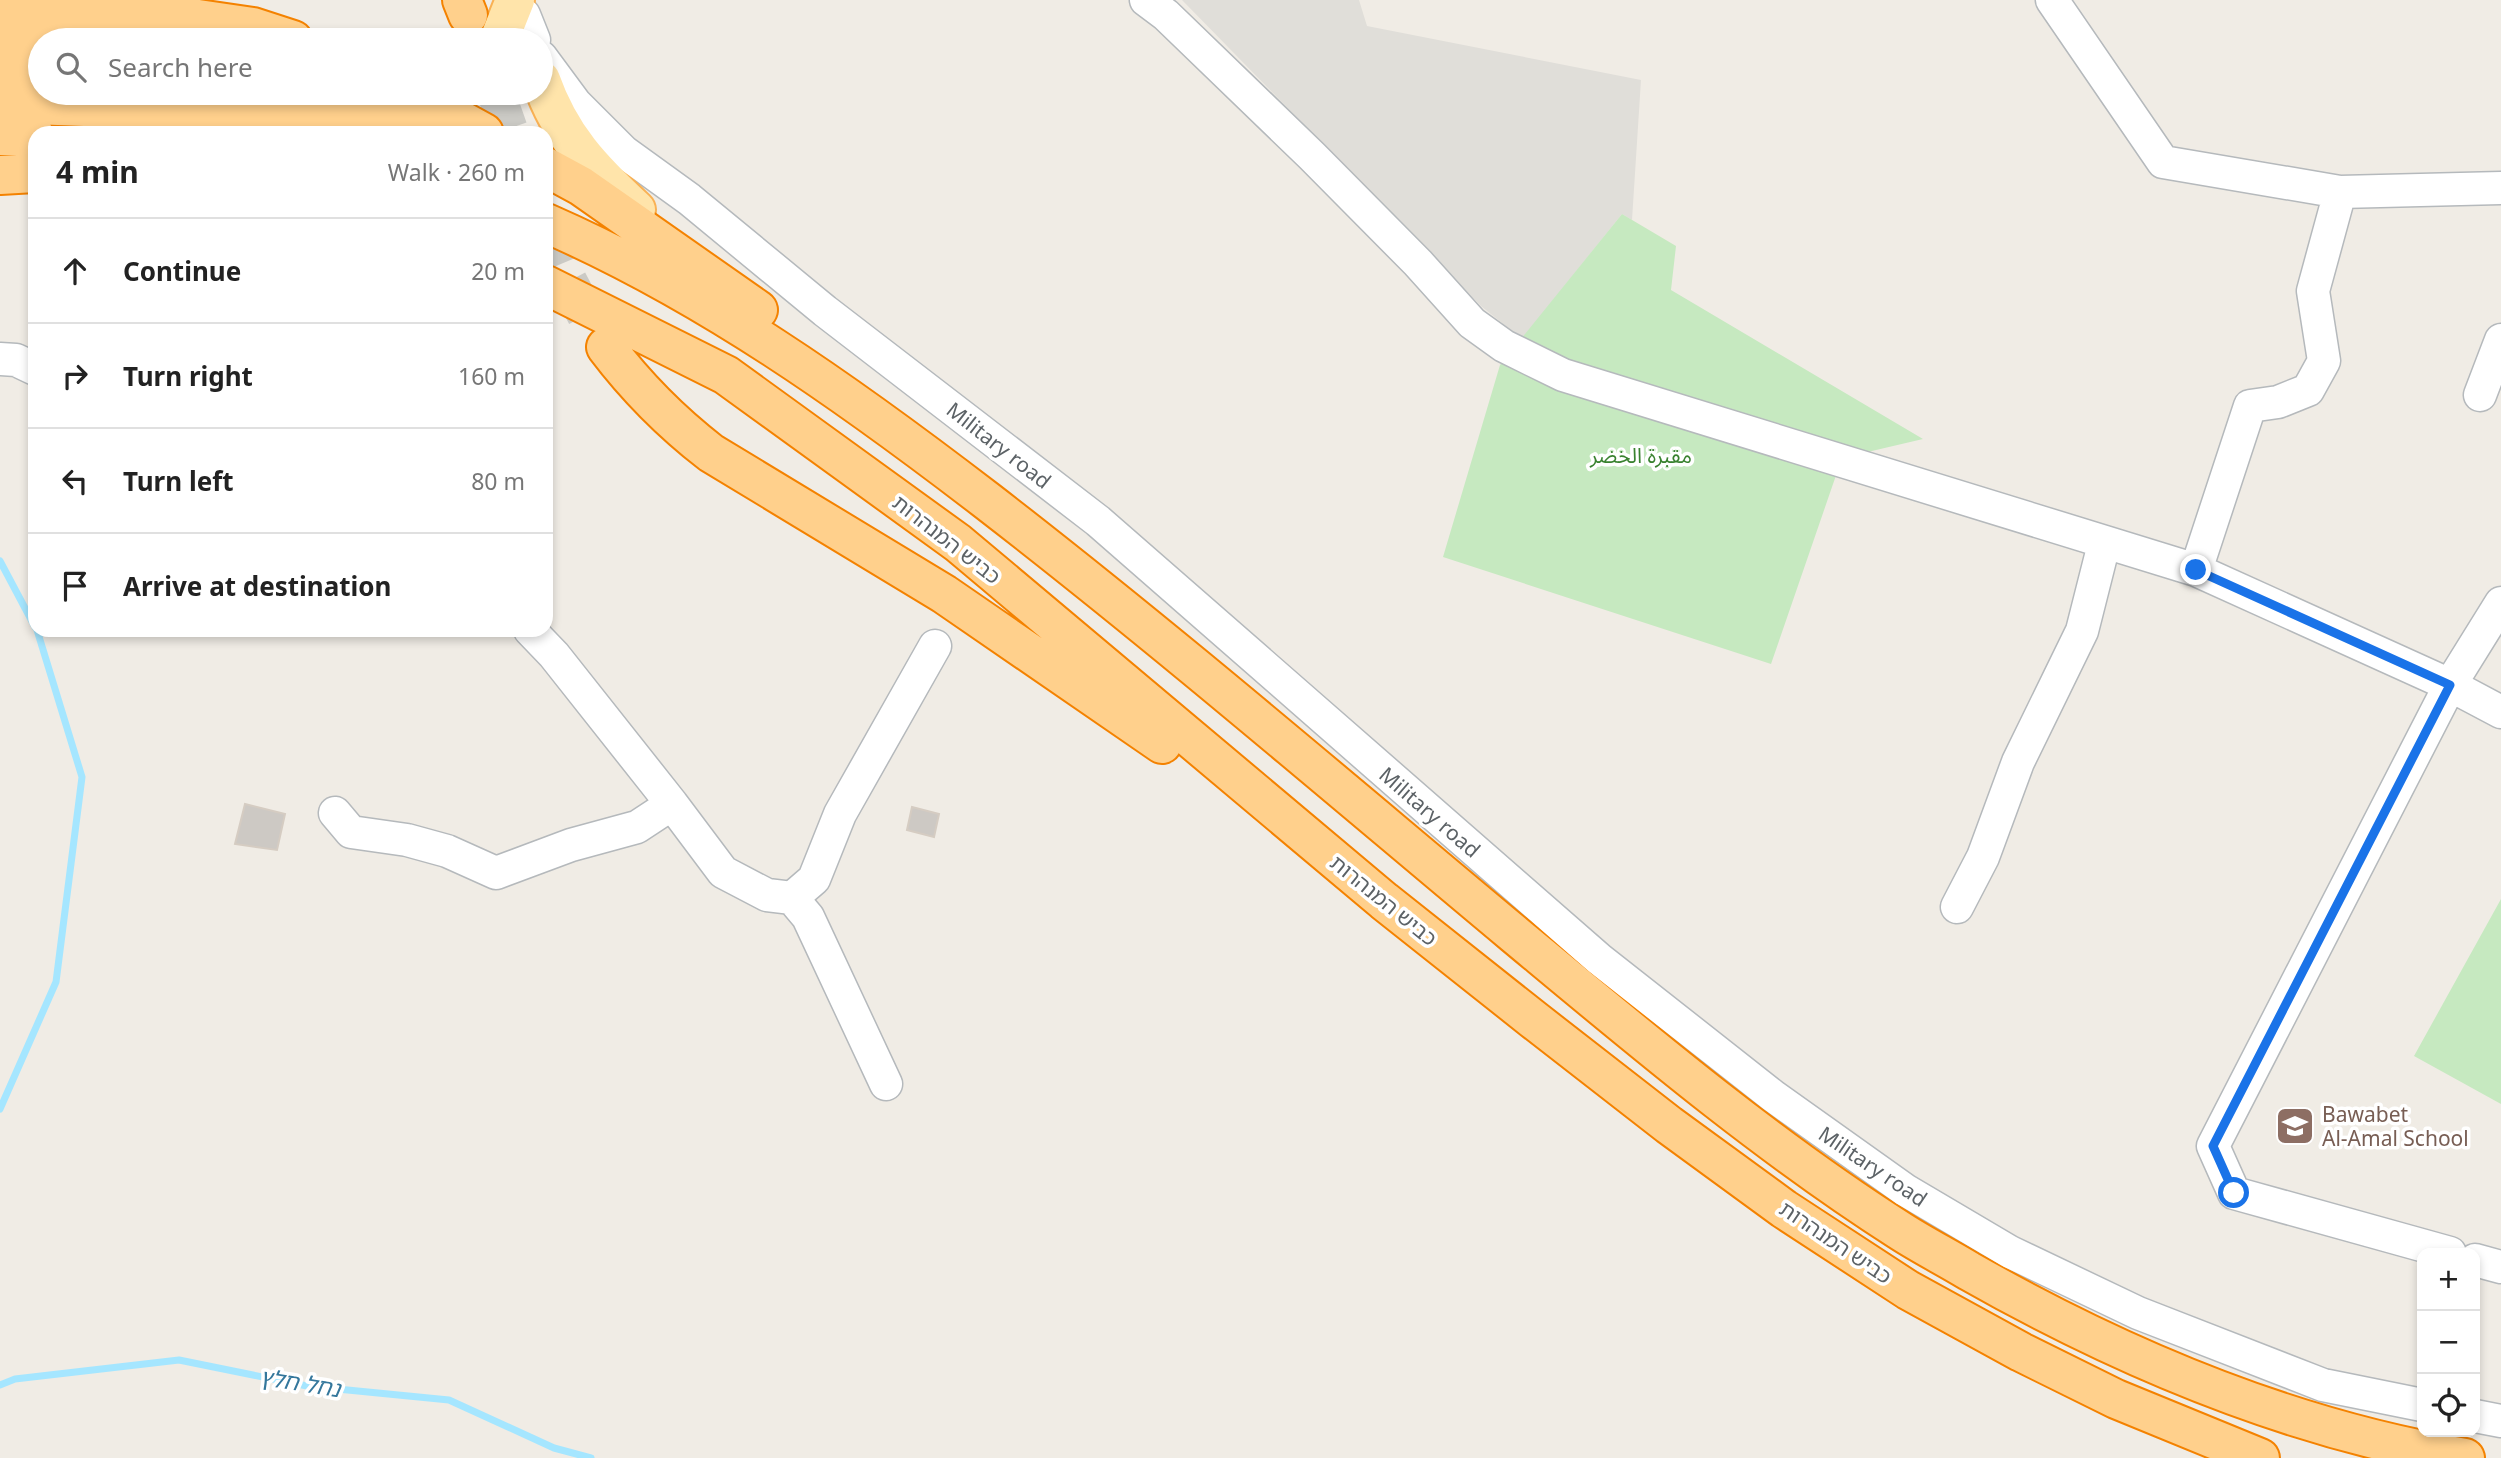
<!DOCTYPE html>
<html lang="en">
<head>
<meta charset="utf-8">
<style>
  body { margin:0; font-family:"Noto Sans","Noto Sans Arabic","Noto Sans Hebrew",sans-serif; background:#f6f6f6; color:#222 }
  .controls { position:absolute; right:21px; bottom:21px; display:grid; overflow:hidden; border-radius:14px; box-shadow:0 4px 10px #0003 }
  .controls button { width:63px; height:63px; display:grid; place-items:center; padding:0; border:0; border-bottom:2px solid #e0e0e0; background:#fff; color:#222; font:35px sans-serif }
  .stop { position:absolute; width:21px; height:21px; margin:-16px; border:5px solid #1a73e8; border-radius:50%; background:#fff }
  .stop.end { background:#1a73e8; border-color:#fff; box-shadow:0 2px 7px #0008 }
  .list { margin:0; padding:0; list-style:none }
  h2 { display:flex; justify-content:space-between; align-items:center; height:91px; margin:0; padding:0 28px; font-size:30px }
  h2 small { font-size:23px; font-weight:400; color:#767676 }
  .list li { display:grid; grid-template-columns:46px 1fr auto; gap:21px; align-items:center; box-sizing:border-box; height:105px; padding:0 28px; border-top:2px solid #e0e0e0 }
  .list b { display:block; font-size:26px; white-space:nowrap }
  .list em { font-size:23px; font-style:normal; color:#767676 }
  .icon { flex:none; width:38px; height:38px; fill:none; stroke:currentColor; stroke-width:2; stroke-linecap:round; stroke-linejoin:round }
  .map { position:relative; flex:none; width:2501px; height:1458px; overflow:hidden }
  .search { position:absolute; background:#fff; box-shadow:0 4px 10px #0003; left:28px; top:28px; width:525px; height:77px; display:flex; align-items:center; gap:18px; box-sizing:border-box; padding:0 24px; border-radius:38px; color:#767676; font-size:26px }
  .panel { position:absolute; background:#fff; box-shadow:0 4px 10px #0003; left:28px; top:126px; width:525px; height:511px; border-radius:21px }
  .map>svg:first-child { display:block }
  .industrial { fill:#e0ded9 }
  .green { fill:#c6e9c0 }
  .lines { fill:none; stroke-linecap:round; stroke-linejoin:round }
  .stream { stroke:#a5e6ff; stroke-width:7 }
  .building { fill:#cdc9c4; stroke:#d5ccc2; stroke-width:2 }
  .highway-tunnel { stroke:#cbcac5; stroke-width:38; stroke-dasharray:38 19; stroke-linecap:butt }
  .minor-casing { stroke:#b5b9bc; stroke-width:35 }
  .major-casing { stroke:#f9b154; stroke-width:42 }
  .highway-casing { stroke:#f48200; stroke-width:42 }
  .minor { stroke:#fff; stroke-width:32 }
  .major { stroke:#ffe4aa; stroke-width:38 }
  .highway { stroke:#ffd08c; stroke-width:38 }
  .route { stroke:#1a73e8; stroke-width:9 }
  .labels { text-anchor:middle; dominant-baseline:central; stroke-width:7; stroke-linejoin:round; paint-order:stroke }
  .street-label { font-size:21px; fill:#5c6266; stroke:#fff }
  .park-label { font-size:21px; fill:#39822f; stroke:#fff }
  .education-label { font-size:21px; fill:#785e54; stroke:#fff; text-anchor:start }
  .water-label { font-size:23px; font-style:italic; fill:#34779c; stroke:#fff }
</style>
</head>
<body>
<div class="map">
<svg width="2501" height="1458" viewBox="0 0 2501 1458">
  <rect width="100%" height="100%" fill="#f0ece5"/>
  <path class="industrial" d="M1182 0H1359L1367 26 1641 80 1632 220 1622 214 1522 339 1481 306Z"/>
  <path class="green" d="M1622 214 1676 246 1671 290 1923 439 1842 458 1771 664 1443 557 1500 365Z
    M2501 899V1104L2414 1056Z"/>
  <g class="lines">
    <path class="stream" d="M0 561 35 627
      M0 1109 56 982 82 777 37 630
      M0 1385 15 1379 179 1360 307 1386 449 1400 554 1448 591 1458"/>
  </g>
  <path class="building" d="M245 804 285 814 277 850 235 844Z
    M912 807 939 814 934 837 907 830Z"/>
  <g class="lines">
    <path class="highway-tunnel" d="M468 15 477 40
      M496 93 510 133
      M546 229 566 277 588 319"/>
    <defs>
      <path id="minor" d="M1146 0 1166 15 1312 156 1418 263 1472 323 1504 346 1563 375 2196 570 2450 685 2501 712
        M2052 0 2163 162 2340 192 2501 188
        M524 15 534 40
        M541 57 575 103 624 152 689 199 825 311 1098 521 1599 959 1773 1096 1905 1190 2010 1252 2138 1313 2323 1385 2422 1405
        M0 359 16 360 35 369
        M2480 395 2501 340
        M2196 570 2250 406 2278 402 2308 390 2324 361 2313 291 2340 192
        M530 630 554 655 672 804 723 872 767 895 792 898 814 879 840 814 935 646
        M335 813 351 832 407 840 447 851 496 873 571 845 637 827 672 804
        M792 898 808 917 886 1084
        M1957 907 1983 857 2018 762 2082 631 2104 544
        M2450 1253 2234 1193 2213 1146 2450 685 2501 603
        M2475 1260 2501 1267
        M2475 1416 2501 1421"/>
      <path id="major" d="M499 40 515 0
        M541 80C561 137 592 169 636 210"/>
      <path id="highway" d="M462 0 468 15
        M0 7H82L198 19 253 27 293 40
        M0 37 83 40
        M0 72 40 73
        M339 93 437 133
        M415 95 484 133
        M264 102 380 133
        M0 104C98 107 198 108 294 133
        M0 136H35
        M546 167 581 186 758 310
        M0 175 35 173
        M546 223C706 293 848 394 986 500 1166 639 1339 788 1514 934 1638 1037 1763 1143 1899 1230 1922 1245 1946 1257 1969 1271 2122 1358 2291 1429 2465 1458
        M546 285 726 375 958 543 1384 901 1534 1020 1669 1125 1784 1209 1908 1290 2021 1352 2116 1399 2260 1458
        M606 347C637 388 671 422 711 453L944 594 1162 744"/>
    </defs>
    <use href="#minor" class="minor-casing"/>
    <use href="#major" class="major-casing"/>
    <use href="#highway" class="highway-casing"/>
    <use href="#minor" class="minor"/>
    <use href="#major" class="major"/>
    <use href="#highway" class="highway"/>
  </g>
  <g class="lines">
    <path class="route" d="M2196 570 2450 685 2213 1146 2234 1193"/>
  </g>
  <defs>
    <symbol id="school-square" viewBox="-11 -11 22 22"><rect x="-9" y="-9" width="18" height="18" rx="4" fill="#8d6e63" stroke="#fff"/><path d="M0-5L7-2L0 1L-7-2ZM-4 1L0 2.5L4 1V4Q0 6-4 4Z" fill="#fff"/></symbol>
  </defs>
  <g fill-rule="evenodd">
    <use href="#school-square" x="2273" y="1104" width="44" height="44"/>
  </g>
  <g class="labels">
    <g class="street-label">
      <text transform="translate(999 445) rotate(38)">Military road</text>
      <text transform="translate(947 539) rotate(38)">כביש המנהרות</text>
      <text transform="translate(1430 812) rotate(41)">Military road</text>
      <text transform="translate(1384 900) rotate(39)">כביש המנהרות</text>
      <text transform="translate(1873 1166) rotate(34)">Military road</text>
      <text transform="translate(1836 1242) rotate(34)">כביש המנהרות</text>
    </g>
    <g class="park-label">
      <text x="1641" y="455">مقبرة الخضر</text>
    </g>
    <g class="education-label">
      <text x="2322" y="1114">Bawabet<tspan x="2322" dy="24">Al-Amal School</tspan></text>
    </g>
    <g class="water-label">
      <text transform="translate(300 1382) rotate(9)">נחל חלץ</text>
    </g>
  </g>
</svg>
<div class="controls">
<button>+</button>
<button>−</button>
<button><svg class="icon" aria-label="locate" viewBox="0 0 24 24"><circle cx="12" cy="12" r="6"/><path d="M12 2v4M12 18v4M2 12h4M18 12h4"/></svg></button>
</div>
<div class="stop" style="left:2234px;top:1193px"></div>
<div class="stop end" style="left:2196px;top:570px"></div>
<div class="search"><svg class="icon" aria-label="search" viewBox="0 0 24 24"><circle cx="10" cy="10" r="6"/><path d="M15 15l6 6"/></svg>Search here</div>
<section class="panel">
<h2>4 min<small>Walk · 260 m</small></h2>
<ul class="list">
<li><svg class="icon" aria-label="ahead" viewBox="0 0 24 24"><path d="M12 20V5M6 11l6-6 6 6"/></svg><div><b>Continue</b></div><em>20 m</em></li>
<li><svg class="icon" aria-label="right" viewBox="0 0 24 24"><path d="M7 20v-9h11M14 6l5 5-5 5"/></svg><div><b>Turn right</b></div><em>160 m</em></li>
<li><svg class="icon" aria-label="left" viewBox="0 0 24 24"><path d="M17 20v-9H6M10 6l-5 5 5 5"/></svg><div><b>Turn left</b></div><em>80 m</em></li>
<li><svg class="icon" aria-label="arrive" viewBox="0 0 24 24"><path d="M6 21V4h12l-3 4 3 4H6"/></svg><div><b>Arrive at destination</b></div></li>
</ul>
</section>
</div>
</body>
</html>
